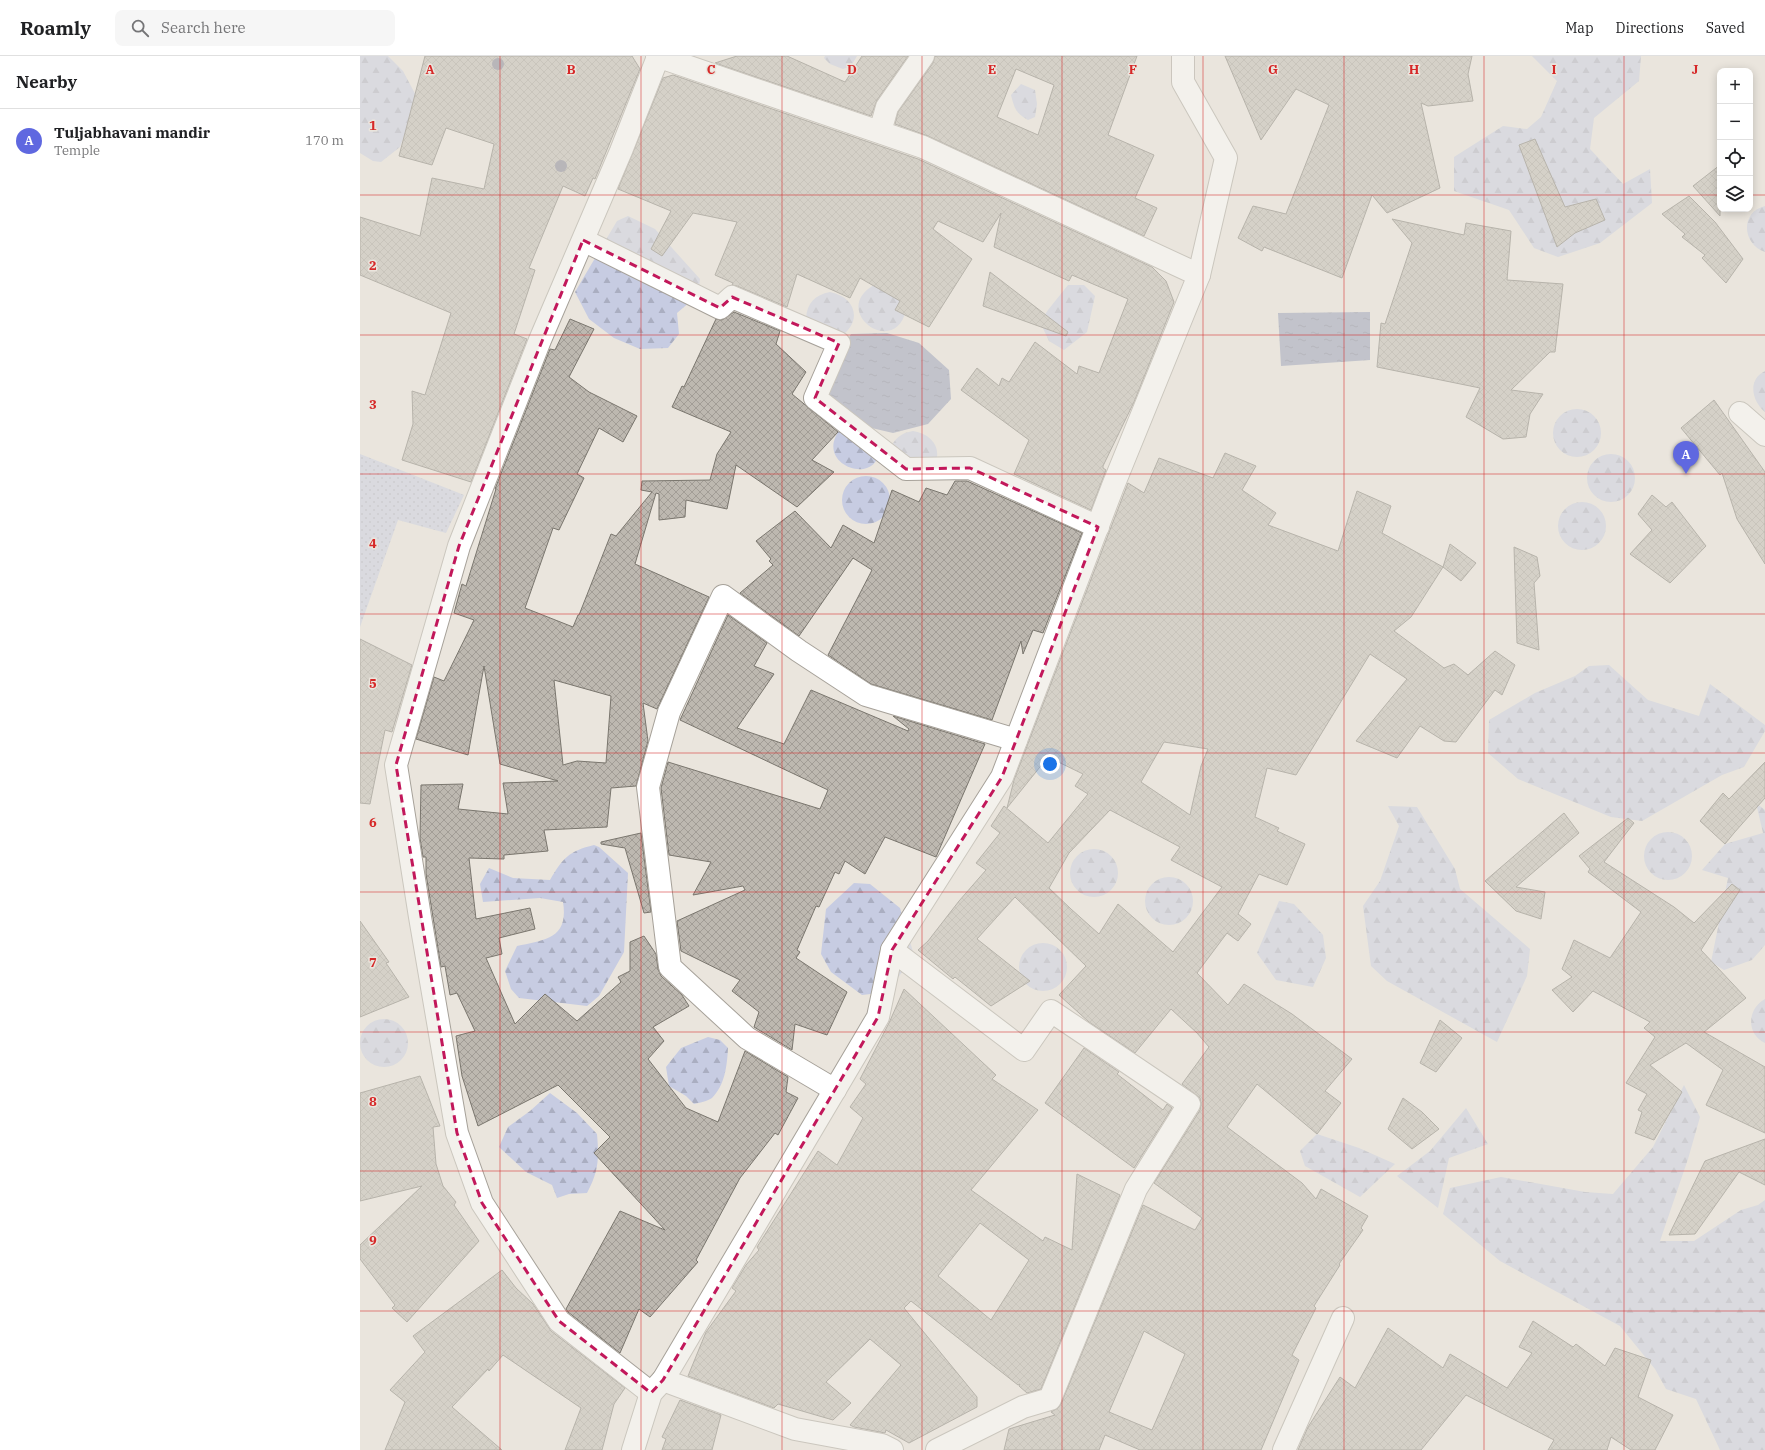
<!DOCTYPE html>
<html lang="en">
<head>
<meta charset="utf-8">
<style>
  body { margin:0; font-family:"IBM Plex Serif",serif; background:#f6f6f6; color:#202124 }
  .controls { position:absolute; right:12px; top:12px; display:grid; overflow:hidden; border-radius:8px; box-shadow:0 2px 10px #0003 }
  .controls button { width:36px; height:36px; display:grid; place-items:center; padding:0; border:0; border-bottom:1px solid #e0e0e0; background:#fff; color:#202124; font:20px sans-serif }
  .you { position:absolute; left:690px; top:708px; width:14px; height:14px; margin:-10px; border:3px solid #fff; border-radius:50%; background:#1a73e8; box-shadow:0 0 0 6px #1a73e833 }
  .badge { display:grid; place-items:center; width:26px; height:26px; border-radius:50%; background:#5f68e0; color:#fff; font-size:13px; font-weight:700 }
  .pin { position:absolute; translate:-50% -33px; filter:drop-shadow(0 1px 2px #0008) }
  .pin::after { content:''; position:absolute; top:21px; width:14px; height:12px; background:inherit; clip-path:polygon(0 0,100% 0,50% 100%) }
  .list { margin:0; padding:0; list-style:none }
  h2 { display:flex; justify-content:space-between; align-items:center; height:52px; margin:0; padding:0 16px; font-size:17px }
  h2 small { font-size:13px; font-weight:400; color:#757577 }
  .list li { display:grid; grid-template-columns:26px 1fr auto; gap:12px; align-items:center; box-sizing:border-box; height:64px; padding:0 16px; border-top:1px solid #e0e0e0 }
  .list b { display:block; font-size:15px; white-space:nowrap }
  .list p { margin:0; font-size:13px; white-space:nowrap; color:#757577 }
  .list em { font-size:13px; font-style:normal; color:#757577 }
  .icon { flex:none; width:22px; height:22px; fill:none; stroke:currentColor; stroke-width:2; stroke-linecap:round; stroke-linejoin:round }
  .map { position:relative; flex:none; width:1405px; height:1394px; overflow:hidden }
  header { display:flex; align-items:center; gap:24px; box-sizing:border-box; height:56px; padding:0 20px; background:#fff; border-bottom:1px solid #e0e0e0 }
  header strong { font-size:19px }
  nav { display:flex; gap:22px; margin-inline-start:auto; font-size:14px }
  .search { width:280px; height:36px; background:#f6f6f6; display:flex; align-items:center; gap:10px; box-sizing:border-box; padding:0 14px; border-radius:8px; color:#757577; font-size:15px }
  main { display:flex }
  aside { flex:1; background:#fff }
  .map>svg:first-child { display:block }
  .grass { fill:url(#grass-dots) }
  .forest { fill:url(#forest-firs) }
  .water { fill:url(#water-ripples) }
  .building { fill:url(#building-cross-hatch); stroke:#7a766e; fill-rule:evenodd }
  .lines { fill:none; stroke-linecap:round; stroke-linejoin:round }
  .minor-casing { stroke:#a6a199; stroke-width:24 }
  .tertiary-casing { stroke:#a6a199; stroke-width:24 }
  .minor { stroke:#fff; stroke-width:22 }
  .tertiary { stroke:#fff; stroke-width:22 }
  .tree { fill:#7c7c8f }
  .marked { fill:none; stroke:#c2185b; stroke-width:3; stroke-dasharray:8 5; stroke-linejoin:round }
  .grid { fill:none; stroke:#d62828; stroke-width:1; stroke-opacity:0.55 }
  .grid-label { font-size:13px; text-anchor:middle; font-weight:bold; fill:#d62828; stroke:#eae5dd; stroke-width:3; stroke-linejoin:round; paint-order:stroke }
</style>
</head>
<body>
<header>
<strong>Roamly</strong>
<div class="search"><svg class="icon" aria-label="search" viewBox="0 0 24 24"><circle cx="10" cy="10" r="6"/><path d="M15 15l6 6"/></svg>Search here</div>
<nav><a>Map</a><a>Directions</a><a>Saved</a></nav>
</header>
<main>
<aside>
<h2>Nearby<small></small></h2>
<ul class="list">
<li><span class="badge">A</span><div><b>Tuljabhavani mandir</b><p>Temple</p></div><em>170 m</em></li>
</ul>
</aside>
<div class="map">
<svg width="1405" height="1394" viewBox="0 0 1405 1394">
  <defs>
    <pattern id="grass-dots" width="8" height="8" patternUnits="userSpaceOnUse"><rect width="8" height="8" fill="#c7cce2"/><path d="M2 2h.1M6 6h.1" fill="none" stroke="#aaaec1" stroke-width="1.8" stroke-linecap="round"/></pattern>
    <pattern id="forest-firs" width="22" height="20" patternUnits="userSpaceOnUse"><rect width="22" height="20" fill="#c7cce2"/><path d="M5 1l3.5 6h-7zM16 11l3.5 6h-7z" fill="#aaaec1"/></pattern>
    <pattern id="water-ripples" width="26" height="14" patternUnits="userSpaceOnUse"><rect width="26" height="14" fill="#9399b7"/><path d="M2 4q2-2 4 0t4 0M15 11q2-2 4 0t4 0" fill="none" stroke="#777c94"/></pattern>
    <pattern id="building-cross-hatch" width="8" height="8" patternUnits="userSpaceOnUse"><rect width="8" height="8" fill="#bdb8b0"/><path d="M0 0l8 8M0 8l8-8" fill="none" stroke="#a29d96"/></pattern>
  </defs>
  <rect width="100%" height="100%" fill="#eae5dd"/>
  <path class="grass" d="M0 398 104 439 86 477 38 464 0 571Z"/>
  <path class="forest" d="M0 0H28L43 15 61 49 47 72 40 91 21 106 13 105 0 97Z
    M465 0H497L491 10 483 13 470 8 464 2Z
    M1172 0H1281L1279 25 1234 62 1230 93 1263 128 1290 113 1292 147 1240 187 1198 201 1174 192 1149 154 1094 135V101L1143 70 1167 73 1181 61 1197 25Z
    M661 28 675 34 677 48 675 61 668 64C656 58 654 51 651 39Z
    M1405 150V196C1382 188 1380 156 1405 150Z
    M268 160 295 173 340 223 338 239 317 257 319 278 308 292 280 293 254 282 229 263 215 236 257 165Z
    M514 229H530L546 254C535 303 469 255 514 229Z
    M708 229H724L735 240 727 276 704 294 689 285 680 266 688 254Z
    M470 236C496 241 503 266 480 281L446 262C447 247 455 239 470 236Z
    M1405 315V356C1392 345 1387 324 1405 315Z
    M1193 377a24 24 0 1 1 48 0a24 24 0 1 1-48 0Z
    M482 371H512C518 378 518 382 519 391 521 433 449 409 482 371Z
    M553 375C566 377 579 386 577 401 576 406 572 411 570 416L530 393C535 382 541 377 553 375Z
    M1227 422a24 24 0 1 1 48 0a24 24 0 1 1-48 0Z
    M482 444a24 24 0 1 1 48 0a24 24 0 1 1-48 0Z
    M1198 470a24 24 0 1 1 48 0a24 24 0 1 1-48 0Z
    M1249 609 1288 644 1339 660 1350 628 1405 669V675L1384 711 1362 719 1282 765 1251 761 1158 723 1128 697 1129 664 1175 637 1215 620 1229 610Z
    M1396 747 1405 754V889L1392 904 1364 914 1351 906 1368 822 1342 814 1365 788 1403 777Z
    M1028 750 1057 751 1095 813 1100 833 1170 893 1167 920 1137 986 1027 925 1011 910 1003 850 1020 825 1039 770Z
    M1284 800a24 24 0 1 1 48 0a24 24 0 1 1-48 0Z
    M234 789 239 791 268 817 264 896 239 940 227 950 159 942 151 933 145 915 157 890C184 884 209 883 203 846L180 842 123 846 120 828 129 812 153 822 190 824C203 802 209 795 234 789Z
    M710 817a24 24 0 1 1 48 0a24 24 0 1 1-48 0Z
    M785 845a24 24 0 1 1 48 0a24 24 0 1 1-48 0Z
    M494 827 510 828 540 852 554 899 528 936 502 939 471 916 461 898 466 853Z
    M919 845 934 848 963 879 966 902 953 931 916 924 897 897Z
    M659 911a24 24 0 1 1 48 0a24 24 0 1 1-48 0Z
    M1405 943V987C1386 978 1387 953 1405 943Z
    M0 987a24 24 0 1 1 48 0a24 24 0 1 1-48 0Z
    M348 981 360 984 368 992C367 1010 365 1029 352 1042 348 1045 339 1047 334 1048L326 1040 309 1030 306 1011 321 992Z
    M1324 1029 1340 1061 1328 1103 1300 1185H1334L1381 1154 1398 1149 1405 1144V1394H1360L1336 1343 1306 1333 1295 1313 1260 1270 1140 1205 1083 1158 1090 1132 1141 1121 1225 1136 1253 1138 1293 1091Z
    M190 1037 217 1057 237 1078C239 1102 239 1115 227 1137L209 1138 197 1142 192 1129 166 1116 139 1091 148 1071 170 1055Z
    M1106 1052 1128 1088 1089 1102 1078 1152 1037 1120 1070 1095Z
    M957 1078 999 1092 1035 1108 1000 1141 945 1110 940 1095Z"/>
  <path class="water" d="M1010 256V304L921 310 918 257Z
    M527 277 559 287 589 314 591 343 568 368 533 377 503 370 472 348 462 325 491 278Z"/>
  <path class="building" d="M65 0H272L280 13 235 123 233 122 225 140 203 130 169 212 175 214 154 278 167 283 111 426 42 404 53 368 52 335 65 339 91 257 0 219V161L60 180 72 122 124 133 134 88 86 72 72 109 39 100Z
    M377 0H427L485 26 502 0H548L517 44 511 60 355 7Z
    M575 0H777L748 79 794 99 775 142 797 152 784 180 568 80 535 68 538 56 573 7ZM656 13 694 29 678 79 637 61Z
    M865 0H1112L1108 18 1113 45 1068 50 1061 47 1080 132 1027 157 1012 139 982 222 904 191 902 195 878 182 893 150 926 158 969 49 936 33 901 84Z
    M313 19 558 103 792 211 806 225 814 246 774 346 743 410V412L746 414 731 454 654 418 669 384 601 334 617 312 639 330 642 322 649 326 675 286 717 318 719 310 739 317 768 243 712 219 709 225 634 191 641 157 623 186 578 165 573 173 612 203 569 271 535 254 540 245 500 222 490 242 437 218 427 251 377 230 372 229 373 227 355 219 377 166 333 157 302 200 291 193 311 155 258 133 303 22Z
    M1175 83 1205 151 1236 143 1245 164 1215 177 1197 191 1159 89Z
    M1360 109V160L1333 130Z
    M1329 140 1355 166 1383 203 1366 227 1342 202 1345 199 1322 181 1325 178 1302 158Z
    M1032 163 1104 179 1106 167 1151 175 1147 224 1203 228 1195 296H1190L1151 334 1183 338 1170 358 1166 381 1143 383 1106 361 1120 332 1017 311 1021 267 1025 268 1052 187Z
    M630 216 708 276 706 280 623 250Z
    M374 256 420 275 416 288 446 316 432 338 478 376 452 404 474 416 437 451 376 409 367 453 326 444 325 461 299 464V438L296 437 275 508 349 541 297 653 283 647 288 685 276 730 251 732 247 771 184 774 188 795 144 799V803L109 802 116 863 170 852 175 873 139 882 142 898 126 902 155 968 185 938 217 965 261 926 258 921 270 915V886L284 880 296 898 298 913 301 920 322 939 329 950 293 971 304 985 288 1003 326 1052 358 1066 385 995 428 1021 426 1036 438 1042 418 1079 415 1077 380 1122 336 1204 338 1206 290 1261 279 1253 260 1297 208 1256 206 1253 260 1155 305 1174 234 1097 250 1081 198 1029 118 1070 102 1020 96 980 115 975 97 937 90 939 85 910 81 911 66 818V801H63L60 782 61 729 103 728 98 753 148 758 143 727 198 725 140 708 124 610 108 699 56 683 74 621 84 625 114 564 94 557 102 528 106 530 136 433H135L190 293 195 294 210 263 234 273 209 321 229 336 277 360 263 386 239 372 217 418 224 422 199 474 193 472 165 552 213 571 218 559H219L251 478 256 480 292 436 281 434 282 425 350 424 357 398 371 376 312 351 322 330 324 331 356 263 362 264ZM194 624 251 640 246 707 217 705 203 709Z
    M1354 344 1405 416V508L1377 463 1362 417 1360 419 1321 372Z
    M865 397 896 410 882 434 916 457 908 469 978 495 997 435 1031 450 1022 477 1083 511 1051 561 1034 575 1084 612 1094 608 1108 619 1135 595 1155 609 1142 639 1135 634 1096 686 1084 685 1060 670 1037 702 996 685 1047 623 1010 598 936 719 907 712 895 761 919 772 917 775 945 788 927 829 899 818 878 858 891 868 878 885 867 877 837 917 868 949 884 928 932 958 992 1003 965 1035 981 1047 957 1078 897 1028 867 1071 942 1127 956 1143 961 1133 1008 1160 1001 1172 1003 1174 979 1208 980 1209 954 1250 956 1252 932 1299 939 1304 901 1394H780L745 1379 739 1394H644L649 1373 695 1359 691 1356 698 1352 701 1348 783 1149 835 1174 842 1162 794 1127 840 1054 841 1048 840 1042 822 1028 849 991 837 977 811 953 775 997 729 966 699 939 726 910 655 841 617 883 670 925 631 950 595 921 593 923 558 894 568 885 599 845 626 814 616 807 640 777 631 770 644 750 688 787 728 738 715 730 723 718 688 701 647 752 654 724 768 427 784 437 799 402 853 422ZM804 686 848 693 841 710 830 759 781 726ZM750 754 820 791 811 804 862 831 813 896 758 848 739 878 711 853 689 832 709 797ZM784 1275 825 1298 792 1374 749 1356Z
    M595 425H607L722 477 683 577 673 574 663 598 661 585 632 664 511 628 468 599 512 514 493 502 439 580 380 537 413 509 409 505 411 503 396 485 435 455 471 492 483 469 514 487 532 434 559 446 566 432 587 439Z
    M1292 439 1306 451 1312 446 1346 490 1310 527 1270 498 1292 474 1278 458Z
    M1090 488 1116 507 1101 525 1083 511Z
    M1154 491 1177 501 1180 520 1174 527 1179 594 1157 587Z
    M368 559 407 587 394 610 414 618 377 672 424 688 451 634 548 675 549 673 533 660 625 688 576 801 525 781 505 818 485 805 479 818 475 816 459 851 456 850 437 894 440 896 436 902 487 936 467 979 435 968 432 994 394 971 399 956 372 935 380 924 321 895 317 865 385 834 383 830 333 839 351 806 309 799 301 732 308 706 460 753 468 734 320 664Z
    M0 583 52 609 32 676 25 674 10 748 0 747Z
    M1405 706V742L1374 777 1365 788 1340 765 1363 737 1369 743Z
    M1204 757 1219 777 1156 831 1185 836 1181 863 1156 855 1125 825Z
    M1268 762 1274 767 1244 806 1314 851 1334 867 1372 828 1380 834 1341 894 1386 942 1344 976 1405 1011V1077L1346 1049 1363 1014 1326 987 1290 1009 1322 1036 1294 1084 1275 1077 1282 1056 1278 1054 1287 1038 1266 1027 1295 981 1284 972 1290 966 1233 935 1213 956 1192 934 1212 921 1202 913 1214 884 1250 902 1281 856 1228 816 1230 813 1219 800Z
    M281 777 291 856 284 857 265 792 241 788V786Z
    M0 865 29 906 26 907 49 941 0 961Z
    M544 933 636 1019 632 1023 678 1054 611 1134 683 1185 685 1181 712 1194 717 1118 760 1139 681 1333 667 1337 659 1330 660 1328 658 1329 551 1245 544 1252 617 1341V1351L549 1387 526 1374 525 1377 494 1371 490 1369 541 1309 510 1283 466 1326 491 1347 473 1364 418 1348 414 1352 328 1320 346 1276 376 1235 372 1232 386 1209 399 1194 397 1191 458 1095 477 1109 503 1062 490 1051 506 1028 500 1023 529 967ZM620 1167 669 1204 631 1264 578 1220Z
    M1080 964 1102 982 1076 1016 1060 1007Z
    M724 992 759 1016 757 1018 803 1054 807 1048 812 1052 774 1112 685 1047Z
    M60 1020 80 1070 73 1071 76 1108 83 1130 96 1146 94 1149 119 1185 47 1266 32 1252 35 1249 0 1203V1189L62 1130 0 1145V1037Z
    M1043 1042 1062 1056 1079 1073 1052 1093 1028 1073Z
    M1405 1083V1129L1379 1116 1335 1178 1309 1179 1345 1105Z
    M142 1214 156 1232 173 1248 191 1275 265 1332 254 1348 242 1394H205L221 1352 143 1299 129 1315 128 1313 92 1351 142 1394H25L45 1346 30 1334 65 1296 53 1280Z
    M1173 1265 1213 1291 1216 1288 1245 1310 1255 1292 1291 1304 1278 1341 1313 1359 1295 1394H1271L1251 1381 1247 1394H1188L1194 1384 1106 1339 1061 1394H938L948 1371 980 1321 995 1332 1028 1272 1083 1312 1090 1298 1147 1332 1172 1297 1159 1291Z
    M320 1344 361 1359 352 1394H302L306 1383 302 1381Z"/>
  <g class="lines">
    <defs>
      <path id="minor" d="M297 0 563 91 839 219
        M520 76 527 51 563 0
        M223 184 360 252 372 241 479 287 455 342 546 413 610 412 738 471
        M1380 357 1405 379
        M532 894 664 994 691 955 829 1048 776 1133 690 1343 663 1351 577 1394
        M475 1034 387 982 310 911 288 731 309 656 363 540 439 595 506 639 656 684
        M303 1324 435 1373 522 1389 532 1394
        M291 1337 199 1265 122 1147 97 1077 60 861 36 709 99 490 180 284 261 95 298 1
        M924 1394 983 1262"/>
      <path id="tertiary" d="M273 1394 291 1337 303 1324 518 961 532 894 642 721 753 430 839 219 866 102 823 26V0"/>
    </defs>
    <use href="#minor" class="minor-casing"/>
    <use href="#tertiary" class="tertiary-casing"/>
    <use href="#minor" class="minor"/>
    <use href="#tertiary" class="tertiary"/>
  </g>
  <g class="tree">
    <circle cx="138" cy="8" r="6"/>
    <circle cx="201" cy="110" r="6"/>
  </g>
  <path d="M0 0H1405V1394H0ZM223 184 360 252 372 241 479 287 455 342 546 413 610 412 738 471 642 721 532 894 518 961 303 1324 291 1337 199 1265 122 1147 97 1077 36 709 99 490Z" fill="#eae5dd" fill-opacity=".55" fill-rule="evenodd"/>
  <path class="marked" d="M223 184 360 252 372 241 479 287 455 342 546 413 610 412 738 471 642 721 532 894 518 961 303 1324 291 1337 199 1265 122 1147 97 1077 36 709 99 490Z"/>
  <path class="grid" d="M140 0V1394M281 0V1394M422 0V1394M562 0V1394M702 0V1394M843 0V1394M984 0V1394M1124 0V1394M1264 0V1394M0 139H1360M1390 139H1405M0 279H1405M0 418H1405M0 558H1405M0 697H1405M0 836H1405M0 976H1405M0 1115H1405M0 1255H1405"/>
  <g class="grid-label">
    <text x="70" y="18">A</text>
    <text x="211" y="18">B</text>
    <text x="351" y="18">C</text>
    <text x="492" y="18">D</text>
    <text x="632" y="18">E</text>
    <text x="773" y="18">F</text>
    <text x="913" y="18">G</text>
    <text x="1054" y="18">H</text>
    <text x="1194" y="18">I</text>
    <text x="1335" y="18">J</text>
    <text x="13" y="74">1</text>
    <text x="13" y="214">2</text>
    <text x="13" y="353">3</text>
    <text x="13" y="492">4</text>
    <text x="13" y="632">5</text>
    <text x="13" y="771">6</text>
    <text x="13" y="911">7</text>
    <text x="13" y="1050">8</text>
    <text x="13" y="1189">9</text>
  </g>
</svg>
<div class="controls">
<button>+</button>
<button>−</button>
<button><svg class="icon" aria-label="locate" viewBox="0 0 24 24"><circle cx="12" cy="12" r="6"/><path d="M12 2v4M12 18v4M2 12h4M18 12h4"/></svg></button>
<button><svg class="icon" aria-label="layers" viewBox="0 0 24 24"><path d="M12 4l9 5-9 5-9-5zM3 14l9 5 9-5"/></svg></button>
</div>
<div class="you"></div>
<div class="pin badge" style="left:1326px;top:418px">A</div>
</div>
</main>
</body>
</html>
